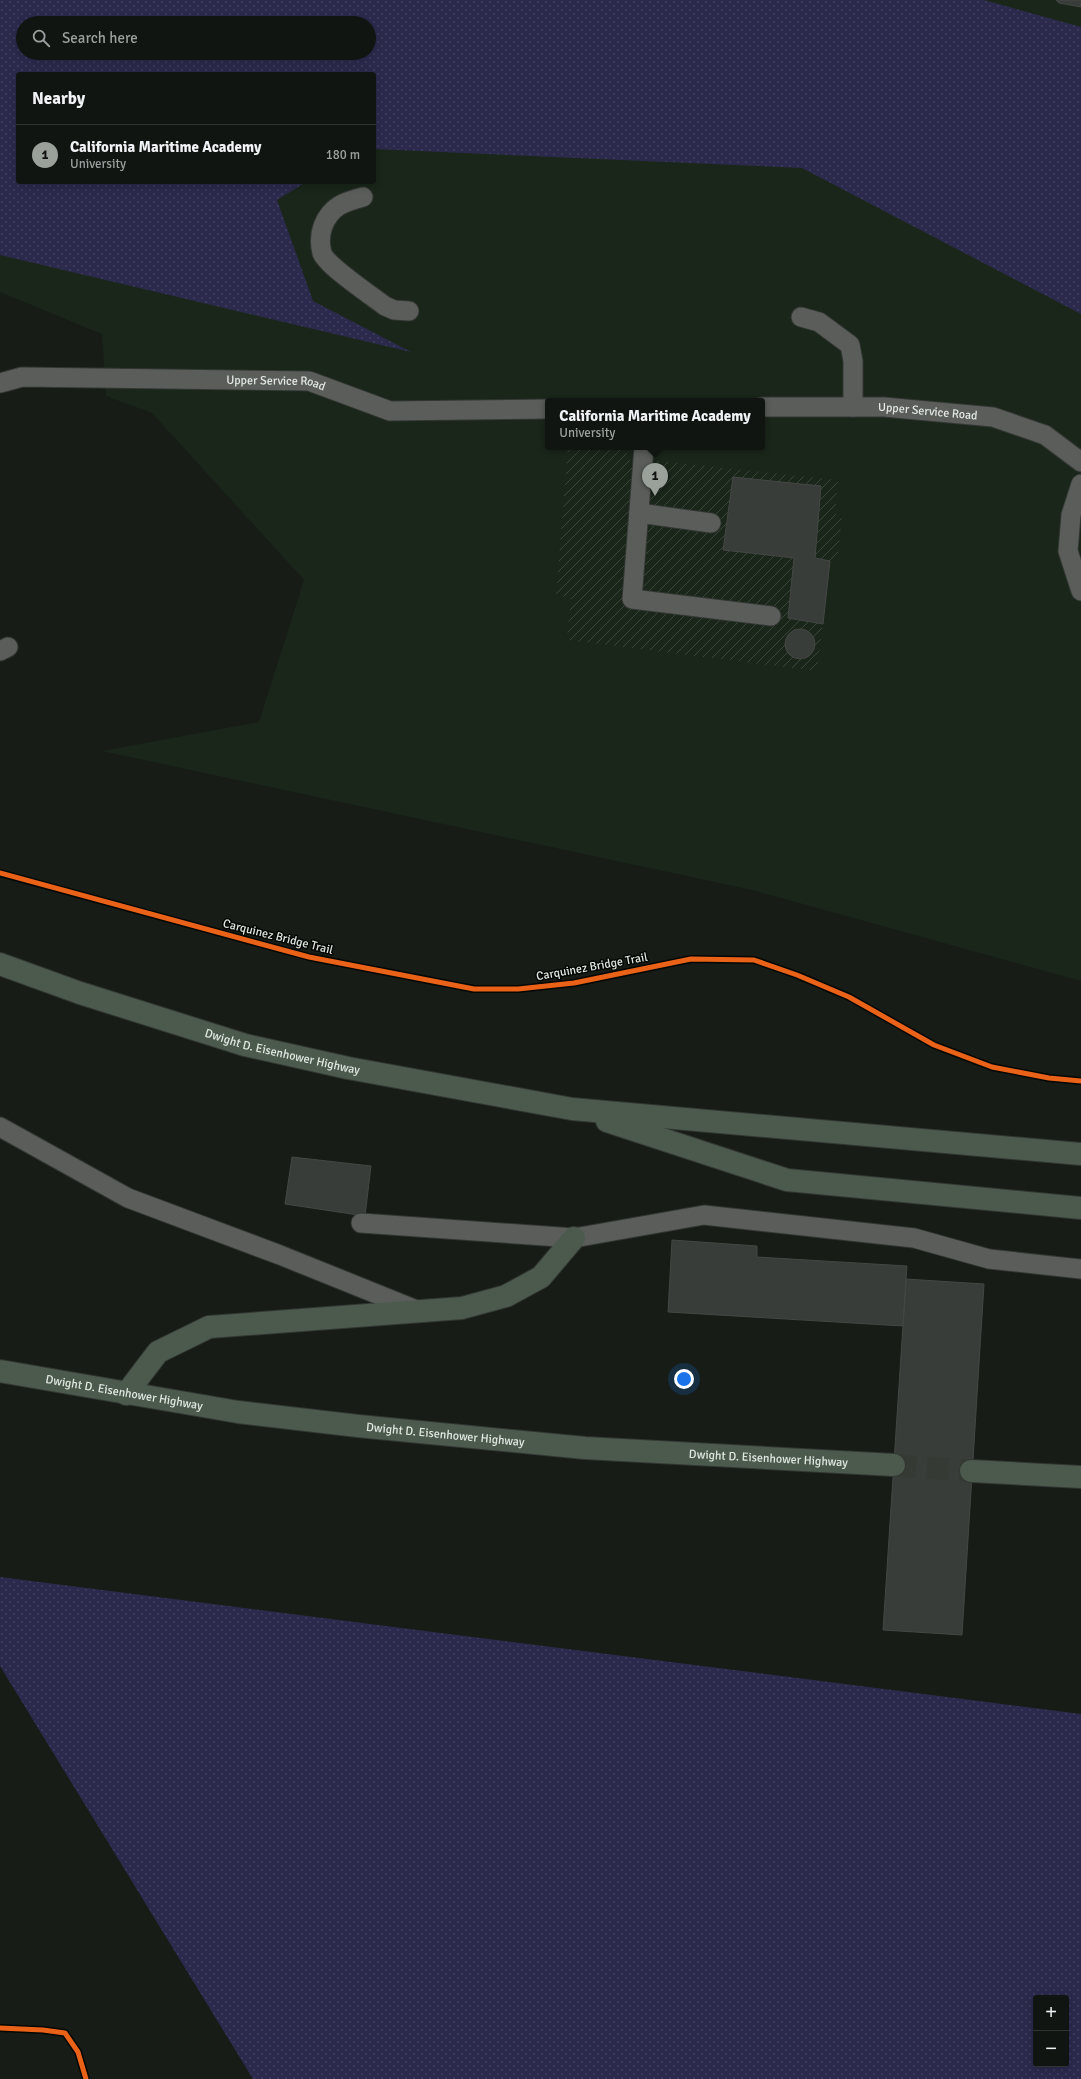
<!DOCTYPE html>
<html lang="en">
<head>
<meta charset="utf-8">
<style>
  body { margin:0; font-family:Signika,sans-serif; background:#1a1e1a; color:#f1f3f6 }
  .controls { position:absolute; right:12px; bottom:12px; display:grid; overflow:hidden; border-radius:4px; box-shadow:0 2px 10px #0003 }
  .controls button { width:36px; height:36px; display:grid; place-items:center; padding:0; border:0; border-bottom:1px solid #303431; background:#111511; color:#f1f3f6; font:20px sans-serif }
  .you { position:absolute; left:684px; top:1379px; width:14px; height:14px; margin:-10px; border:3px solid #fff; border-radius:50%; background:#1a73e8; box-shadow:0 0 0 6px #1a73e833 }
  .badge { display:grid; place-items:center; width:26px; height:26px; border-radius:50%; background:#9aa09a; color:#111; font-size:13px; font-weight:700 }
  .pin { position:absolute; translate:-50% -33px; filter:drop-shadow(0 1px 2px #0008) }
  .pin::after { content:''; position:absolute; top:21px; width:14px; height:12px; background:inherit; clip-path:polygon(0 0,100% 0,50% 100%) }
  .popup { position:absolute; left:545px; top:398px; width:220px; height:52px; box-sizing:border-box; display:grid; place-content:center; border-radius:4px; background:#111511; filter:drop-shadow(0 1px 3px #0005); font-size:13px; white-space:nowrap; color:#9c9f9f }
  .popup b { font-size:15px; color:#f1f3f6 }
  .popup::after { content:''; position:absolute; left:50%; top:100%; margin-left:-8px; border:8px solid transparent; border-top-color:#111511 }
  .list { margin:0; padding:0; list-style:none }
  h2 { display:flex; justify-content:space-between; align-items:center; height:52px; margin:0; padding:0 16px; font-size:17px }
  h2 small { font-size:13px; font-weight:400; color:#9c9f9f }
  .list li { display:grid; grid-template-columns:26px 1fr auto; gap:12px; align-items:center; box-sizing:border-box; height:60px; padding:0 16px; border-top:1px solid #303431 }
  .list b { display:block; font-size:15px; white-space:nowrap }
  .list p { margin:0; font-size:13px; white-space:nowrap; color:#9c9f9f }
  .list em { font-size:13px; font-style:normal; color:#9c9f9f }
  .icon { flex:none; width:22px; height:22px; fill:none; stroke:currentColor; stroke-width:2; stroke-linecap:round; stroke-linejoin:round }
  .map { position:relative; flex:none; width:1081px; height:2079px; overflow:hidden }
  .search { position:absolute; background:#111511; box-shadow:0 2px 10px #0003; left:16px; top:16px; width:360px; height:44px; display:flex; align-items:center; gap:10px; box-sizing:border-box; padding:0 14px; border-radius:22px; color:#9c9f9f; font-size:15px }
  .panel { position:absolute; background:#111511; box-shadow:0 2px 10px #0003; left:16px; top:72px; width:360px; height:112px; border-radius:4px }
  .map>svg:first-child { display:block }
  .built { fill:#1a261a; fill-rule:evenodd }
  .industrial { fill:url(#industrial-furrows) }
  .green { fill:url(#green-dots); fill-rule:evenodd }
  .building { fill:#393d39; stroke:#444744 }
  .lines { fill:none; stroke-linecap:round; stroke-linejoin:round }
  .highway-tunnel { stroke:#353a35; stroke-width:22; stroke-dasharray:22 11; stroke-linecap:butt }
  .lane-casing { stroke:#333733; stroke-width:21 }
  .highway-casing { stroke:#333733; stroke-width:24 }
  .lane { stroke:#5a5d5a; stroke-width:19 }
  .highway { stroke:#4b5a4d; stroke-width:22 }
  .cycleway-casing { stroke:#040704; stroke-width:8 }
  .cycleway { stroke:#ea6118; stroke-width:5 }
  .labels { text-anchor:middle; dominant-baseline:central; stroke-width:3; stroke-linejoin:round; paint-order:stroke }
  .street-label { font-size:12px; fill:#e1e7e1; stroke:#040704 }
</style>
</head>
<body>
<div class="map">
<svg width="1081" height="2079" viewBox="0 0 1081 2079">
  <defs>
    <pattern id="industrial-furrows" width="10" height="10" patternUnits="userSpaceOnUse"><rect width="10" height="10" fill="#1a261a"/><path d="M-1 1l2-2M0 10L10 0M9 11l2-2" fill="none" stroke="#3b463b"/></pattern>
    <pattern id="green-dots" width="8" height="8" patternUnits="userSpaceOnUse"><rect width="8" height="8" fill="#2b2a4d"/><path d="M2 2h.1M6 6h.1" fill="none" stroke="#3f3f5e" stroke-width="1.8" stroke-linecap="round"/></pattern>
  </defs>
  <rect width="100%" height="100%" fill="#171c17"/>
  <path class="built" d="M0 0H1081V981L752 890 102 751 259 722 304 580 152 413 106 396 102 334 0 292ZM23 23H369V53H23ZM18 74H374V182H18ZM548 401H762V447H548Z"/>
  <path class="industrial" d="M568 447H627V460L660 461 838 480 835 514 842 516 837 562 830 561 817 671 567 640 571 597 556 596Z"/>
  <path class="green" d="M0 0H984L1081 27V314L802 168 374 149V74H18V182H306L277 200 313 301 411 352 0 255ZM23 23H369V53H23Z
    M0 1577 1081 1714V2079H253L0 1666ZM1036 1998H1066V2064H1036Z"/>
  <path class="building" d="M1056 0H1081V7L1059 3Z
    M733 477 821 486 815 558 830 561 823 624 788 618 794 558 723 550Z
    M785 644a15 15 0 1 1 30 0a15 15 0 1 1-30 0Z
    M292 1157 371 1166 365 1216 285 1204Z
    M672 1240 757 1246V1257L907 1266 903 1326 668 1312Z
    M906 1279 984 1284 962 1635 883 1630Z"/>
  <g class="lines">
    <path class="highway-tunnel" d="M894 1465 971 1471"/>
    <defs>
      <g id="lane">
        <path d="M363 197C344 202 331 206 323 226 320 234 320 245 322 253 327 266 372 296 385 306L394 310 409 311"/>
        <path d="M801 317 819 322 850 345 853 361V407"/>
        <path id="s1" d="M0 383 22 377 309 381 390 411 548 409"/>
        <path id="s2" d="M762 407H884L993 417 1045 435 1081 462"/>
        <path d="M644 447 632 599 771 616"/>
        <path d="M1081 484 1071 515 1068 551 1081 591"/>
        <path d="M639 513 711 523"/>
        <path d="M0 651 8 647"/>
        <path d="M0 1127 128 1198 280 1255 419 1311"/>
        <path d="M361 1223 574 1238 704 1215 914 1238 989 1259 1081 1269"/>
      </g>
      <g id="highway">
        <path id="s3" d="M0 964 80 993 245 1045 348 1068 572 1109 1081 1154"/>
        <path d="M607 1121 787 1180 1081 1208"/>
        <path id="s4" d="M0 1371 238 1412 358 1426 585 1448 894 1465"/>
        <path d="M126 1394 158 1352 209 1327 462 1308 506 1296 541 1277 574 1238"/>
        <path d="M971 1471 1081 1477"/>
      </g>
    </defs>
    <use href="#lane" class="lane-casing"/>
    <use href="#highway" class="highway-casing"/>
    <use href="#lane" class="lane"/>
    <use href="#highway" class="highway"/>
    <defs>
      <path id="cycleway" d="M0 873 309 957 474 989H518L574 983 691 959 754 960 797 975 849 997 934 1045 992 1067 1049 1078 1081 1081
        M0 2028 43 2030 65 2033 78 2052 86 2079"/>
    </defs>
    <use href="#cycleway" class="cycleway-casing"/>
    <use href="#cycleway" class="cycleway"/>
  </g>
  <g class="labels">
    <g class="street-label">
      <text stroke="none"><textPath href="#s1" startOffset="277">Upper Service Road</textPath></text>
      <text stroke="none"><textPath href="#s2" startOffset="166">Upper Service Road</textPath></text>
      <text transform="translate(278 937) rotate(14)">Carquinez Bridge Trail</text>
      <text transform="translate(592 967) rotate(-10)">Carquinez Bridge Trail</text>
      <text stroke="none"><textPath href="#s3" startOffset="296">Dwight D. Eisenhower Highway</textPath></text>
      <text stroke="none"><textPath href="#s4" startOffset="126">Dwight D. Eisenhower Highway</textPath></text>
      <text stroke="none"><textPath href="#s4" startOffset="450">Dwight D. Eisenhower Highway</textPath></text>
      <text stroke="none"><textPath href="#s4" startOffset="774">Dwight D. Eisenhower Highway</textPath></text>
    </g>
  </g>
</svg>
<div class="controls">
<button>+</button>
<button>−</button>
</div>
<div class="you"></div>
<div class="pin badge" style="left:655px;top:496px">1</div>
<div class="popup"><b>California Maritime Academy</b>University</div>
<div class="search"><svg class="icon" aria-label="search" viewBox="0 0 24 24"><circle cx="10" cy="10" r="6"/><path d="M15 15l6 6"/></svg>Search here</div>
<section class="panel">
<h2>Nearby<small></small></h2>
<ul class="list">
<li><span class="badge">1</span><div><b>California Maritime Academy</b><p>University</p></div><em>180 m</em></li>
</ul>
</section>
</div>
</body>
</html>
